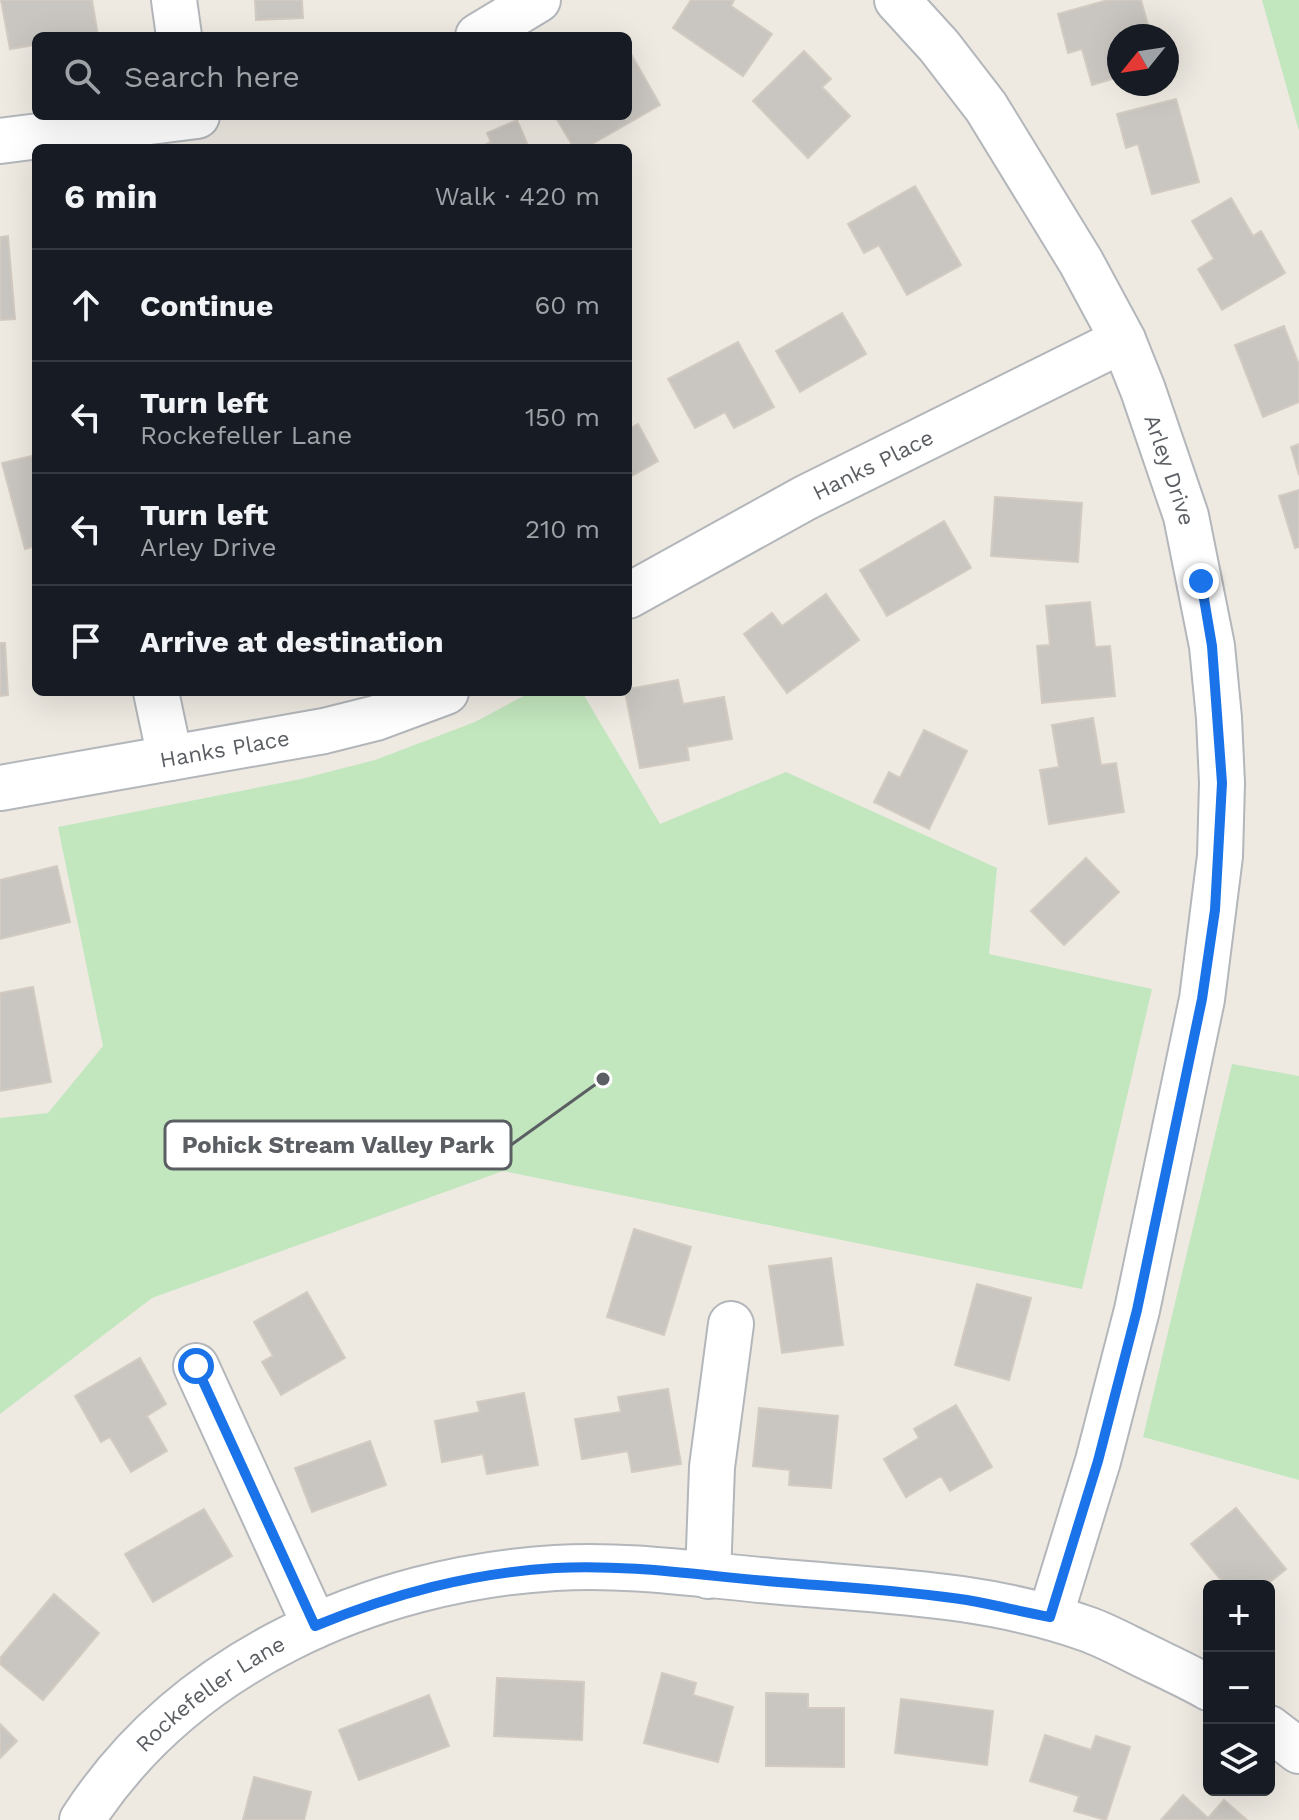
<!DOCTYPE html>
<html lang="en">
<head>
<meta charset="utf-8">
<style>
  body { margin:0; font-family:"Work Sans",sans-serif; background:#20242c; color:#f1f3f6 }
  .controls { position:absolute; right:24px; bottom:24px; display:grid; overflow:hidden; border-radius:12px; box-shadow:0 8px 32px #0002 }
  .controls button { width:72px; height:72px; display:grid; place-items:center; padding:0; border:0; border-bottom:2px solid #363941; background:#171b24; color:#f1f3f6; font:40px sans-serif }
  .compass { position:absolute; left:1107px; top:24px; width:72px; height:72px; border-radius:50%; background:#171b24; box-shadow:0 8px 32px #0002; rotate:240deg }
  .stop { position:absolute; width:24px; height:24px; margin:-18px; border:6px solid #1a73e8; border-radius:50%; background:#fff }
  .stop.end { background:#1a73e8; border-color:#fff; box-shadow:0 2px 8px #0008 }
  .list { margin:0; padding:0; list-style:none }
  h2 { display:flex; justify-content:space-between; align-items:center; height:104px; margin:0; padding:0 32px; font-size:34px }
  h2 small { font-size:26px; font-weight:400; color:#9ea1a6 }
  .list li { display:grid; grid-template-columns:52px 1fr auto; gap:24px; align-items:center; box-sizing:border-box; height:112px; padding:0 32px; border-top:2px solid #363941 }
  .list b { display:block; font-size:30px; white-space:nowrap }
  .list p { margin:0; font-size:26px; white-space:nowrap; color:#9ea1a6 }
  .list em { font-size:26px; font-style:normal; color:#9ea1a6 }
  .icon { flex:none; width:44px; height:44px; fill:none; stroke:currentColor; stroke-width:2; stroke-linecap:round; stroke-linejoin:round }
  .map { position:relative; flex:none; width:1299px; height:1820px; overflow:hidden }
  .search { position:absolute; background:#171b24; box-shadow:0 8px 32px #0002; left:32px; top:32px; width:600px; height:88px; display:flex; align-items:center; gap:20px; box-sizing:border-box; padding:0 28px; border-radius:12px; color:#9ea1a6; font-size:30px }
  .panel { position:absolute; background:#171b24; box-shadow:0 8px 32px #0002; left:32px; top:144px; width:600px; height:552px; border-radius:12px }
  .map>svg:first-child { display:block }
  .green { fill:#c2e6be }
  .building { fill:#c9c5c0; stroke:#d3cbc1; stroke-width:2 }
  .lines { fill:none; stroke-linecap:round; stroke-linejoin:round }
  .minor-casing { stroke:#b3b6ba; stroke-width:48 }
  .minor { stroke:#fff; stroke-width:44 }
  .route { stroke:#1a73e8; stroke-width:10 }
  .labels { text-anchor:middle; dominant-baseline:central; stroke-width:6; stroke-linejoin:round; paint-order:stroke }
  .street-label { font-size:22px; fill:#5b5f63; stroke:#fff }
  .leader { fill:none; stroke:#5b5f63; stroke-width:3 }
  .callout-dot { fill:#5b5f63; stroke:#fff; stroke-width:3 }
  .callout { fill:#fff; stroke:#5b5f63; stroke-width:3 }
  .callout-label { font-size:24px; text-anchor:middle; font-weight:bold; fill:#5b5f63 }
</style>
</head>
<body>
<div class="map">
<svg width="1299" height="1820" viewBox="0 0 1299 1820">
  <rect width="100%" height="100%" fill="#eeeae2"/>
  <path class="green" d="M1262 0H1299V131Z
    M531 692H582L660 824 786 772 997 868 989 954 1152 989 1082 1289 503 1171 152 1298 0 1414V1118L48 1113 103 1046 58 827 301 779 375 760 475 722Z
    M1232 1064 1299 1076V1480L1143 1437Z"/>
  <path class="building" d="M1 0H92L98 35 36 36V45L10 49Z
    M255 0H302L303 18 256 20Z
    M691 0H734L731 6 772 34 743 76 673 28Z
    M1108 0H1141L1151 36H1119V77L1092 85 1082 49 1068 53 1058 14Z
    M804 51 831 79 822 87 850 116 808 158 753 101Z
    M631 54 660 105 585 148H574L555 116H628V56Z
    M1176 99 1199 182 1152 194 1138 144 1126 148 1117 114Z
    M517 120 529 148H479L491 142 487 133Z
    M915 186 961 265 907 295 879 245 864 253 848 224Z
    M1231 198 1253 236 1261 231 1285 273 1222 310 1198 269 1214 259 1192 221Z
    M8 236 15 319 0 320V237Z
    M842 313 866 354 800 392 776 351Z
    M1284 326 1299 365V402L1263 417 1235 345Z
    M738 342 774 407 734 428 725 412 695 428 668 379Z
    M638 424 658 461 628 478V429Z
    M1299 444V475L1291 447Z
    M36 455V546L25 549 2 463Z
    M1299 490V547L1295 548 1279 496Z
    M995 497 1082 503 1078 562 991 556Z
    M944 521 971 568 887 616 860 570Z
    M826 594 859 640 787 693 744 634 772 613 782 626Z
    M1090 602 1095 647 1110 646 1115 696 1042 703 1037 646 1050 645 1046 606Z
    M0 643H5L8 695 0 696Z
    M678 680 683 704 724 697 732 739 687 747 689 760 640 768 625 692H628V689Z
    M1093 718 1101 765 1116 763 1124 812 1049 824 1040 770 1059 767 1052 725Z
    M924 730 967 751 929 829 874 802 889 772 900 778Z
    M1086 858 1119 892 1064 945 1031 911Z
    M57 866 70 922 0 939V880Z
    M33 987 51 1082 0 1091V993Z
    M634 1229 691 1247 664 1335 607 1317Z
    M831 1258 843 1345 782 1353 769 1266Z
    M977 1284 1031 1298 1009 1380 955 1365Z
    M307 1292 345 1358 281 1395 262 1362 273 1356 254 1322Z
    M140 1358 166 1404 147 1416 167 1451 131 1472 110 1437 101 1442 75 1396Z
    M668 1389 681 1464 632 1472 628 1451 582 1459 575 1419 621 1412 618 1397Z
    M524 1393 538 1465 487 1474 483 1454 442 1462 435 1421 480 1412 477 1402Z
    M956 1405 992 1467 950 1491 941 1476 906 1497 884 1459 919 1438 914 1429Z
    M759 1408 838 1416 831 1488 789 1485 790 1470 753 1466Z
    M370 1441 386 1485 312 1512 295 1468Z
    M1236 1508 1286 1569 1265 1586H1226L1191 1544Z
    M204 1509 232 1556 153 1602 125 1554Z
    M54 1594 99 1633 43 1700 0 1664V1658Z
    M662 1673 696 1683 693 1695 733 1707 718 1762 644 1743Z
    M497 1678 584 1682 582 1740 494 1736Z
    M766 1693 808 1694V1708H844V1767L766 1766Z
    M429 1695 449 1746 359 1780 339 1730Z
    M901 1699 993 1711 987 1765 895 1753Z
    M0 1724 17 1741 0 1758Z
    M1045 1735 1091 1750 1096 1736 1130 1747 1106 1820 1074 1811 1079 1796 1030 1781Z
    M254 1777 311 1792 304 1820H243Z
    M1183 1795 1208 1818 1224 1800 1247 1820H1161Z"/>
  <g class="lines">
    <defs>
      <g id="minor">
        <path d="M174 0 179 36"/>
        <path id="s1" d="M897 0 939 46 986 107 1081 262 1123 340 1143 390 1186 516 1212 646 1219 718 1222 783 1220 856 1202 999 1137 1310 1098 1461 1050 1617"/>
        <path d="M478 36 538 0"/>
        <path d="M0 141 197 116"/>
        <path id="s2" d="M628 596 805 498 1123 340"/>
        <path d="M156 692 170 758"/>
        <path id="s3" d="M0 788 324 731 376 718 446 692"/>
        <path d="M196 1366 315 1626"/>
        <path d="M708 1576 712 1467 731 1324"/>
        <path d="M1269 1728 1299 1751"/>
        <path id="s4" d="M82 1820C184 1662 372 1579 555 1568 630 1563 708 1576 783 1582 884 1591 990 1594 1087 1629 1104 1635 1121 1644 1137 1652 1161 1664 1186 1675 1209 1688"/>
      </g>
    </defs>
    <use href="#minor" class="minor-casing"/>
    <use href="#minor" class="minor"/>
  </g>
  <g class="lines">
    <path class="route" d="M196 1366 315 1626C393 1594 470 1573 555 1568 626 1564 698 1575 767 1581 834 1587 901 1590 967 1600 995 1605 1023 1612 1050 1617L1098 1461 1137 1310 1202 999 1215 910 1222 783 1212 646 1201 581"/>
  </g>
  <g class="labels">
    <g class="street-label">
      <text stroke="none"><textPath href="#s2" startOffset="278">Hanks Place</textPath></text>
      <text stroke="none"><textPath href="#s1" startOffset="548">Arley Drive</textPath></text>
      <text stroke="none"><textPath href="#s3" startOffset="228">Hanks Place</textPath></text>
      <text stroke="none"><textPath href="#s4" startOffset="182">Rockefeller Lane</textPath></text>
    </g>
  </g>
  <path class="leader" d="M603 1079L511 1145"/>
  <circle class="callout-dot" cx="603" cy="1079" r="8"/>
  <rect class="callout" x="165" y="1121" width="346" height="48" rx="8"/>
  <g class="callout-label">
    <text x="338" y="1153">Pohick Stream Valley Park</text>
  </g>
</svg>
<div class="controls">
<button>+</button>
<button>−</button>
<button><svg class="icon" aria-label="layers" viewBox="0 0 24 24"><path d="M12 4l9 5-9 5-9-5zM3 14l9 5 9-5"/></svg></button>
</div>
<svg class="compass" viewBox="-18 -18 36 36"><path d="M0-13l5 13h-10z" fill="#e53935"/><path d="M0 13l5-13h-10z" fill="#9ea1a6"/></svg>
<div class="stop" style="left:196px;top:1366px"></div>
<div class="stop end" style="left:1201px;top:581px"></div>
<div class="search"><svg class="icon" aria-label="search" viewBox="0 0 24 24"><circle cx="10" cy="10" r="6"/><path d="M15 15l6 6"/></svg>Search here</div>
<section class="panel">
<h2>6 min<small>Walk · 420 m</small></h2>
<ul class="list">
<li><svg class="icon" aria-label="ahead" viewBox="0 0 24 24"><path d="M12 20V5M6 11l6-6 6 6"/></svg><div><b>Continue</b></div><em>60 m</em></li>
<li><svg class="icon" aria-label="left" viewBox="0 0 24 24"><path d="M17 20v-9H6M10 6l-5 5 5 5"/></svg><div><b>Turn left</b><p>Rockefeller Lane</p></div><em>150 m</em></li>
<li><svg class="icon" aria-label="left" viewBox="0 0 24 24"><path d="M17 20v-9H6M10 6l-5 5 5 5"/></svg><div><b>Turn left</b><p>Arley Drive</p></div><em>210 m</em></li>
<li><svg class="icon" aria-label="arrive" viewBox="0 0 24 24"><path d="M6 21V4h12l-3 4 3 4H6"/></svg><div><b>Arrive at destination</b></div></li>
</ul>
</section>
</div>
</body>
</html>
